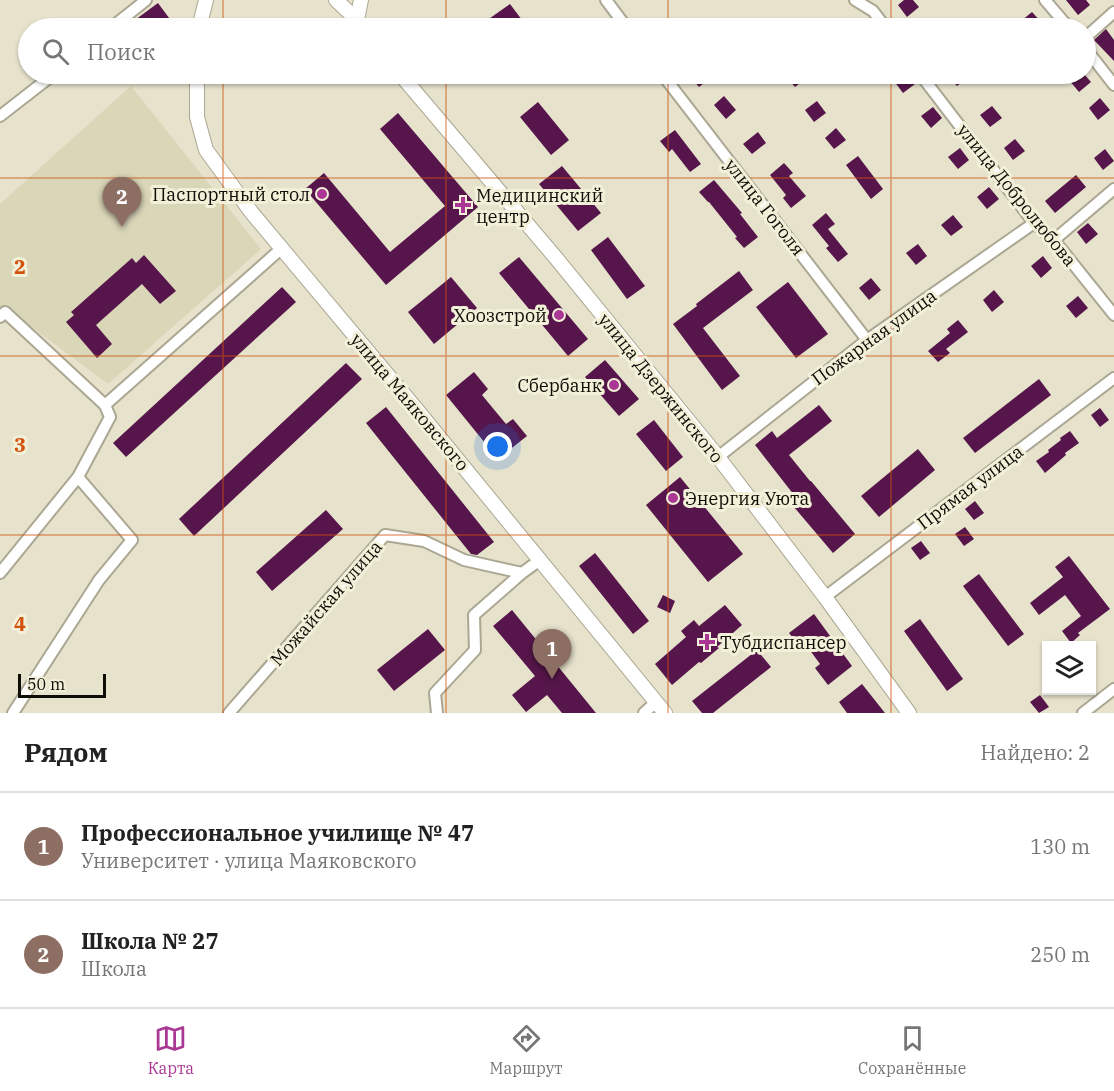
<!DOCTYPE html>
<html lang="ru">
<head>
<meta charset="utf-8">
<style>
  body { margin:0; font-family:"IBM Plex Serif",serif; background:#f2f2f2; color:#222 }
  .controls { position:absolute; right:18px; bottom:18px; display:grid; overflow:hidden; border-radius:0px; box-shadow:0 2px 4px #0004 }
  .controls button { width:54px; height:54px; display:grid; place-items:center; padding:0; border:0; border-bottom:2px solid #e0e0e0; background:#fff; color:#222; font:30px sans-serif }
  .scale { position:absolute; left:18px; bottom:15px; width:88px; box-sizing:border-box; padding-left:6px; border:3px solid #0e0d06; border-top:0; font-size:16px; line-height:21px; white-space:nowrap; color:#0e0d06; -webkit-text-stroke:4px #f3f0d9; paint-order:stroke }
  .you { position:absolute; left:498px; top:447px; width:21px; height:21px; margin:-15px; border:4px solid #fff; border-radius:50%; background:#1a73e8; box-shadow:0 0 0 9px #1a73e833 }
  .badge { display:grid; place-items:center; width:39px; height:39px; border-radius:50%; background:#a93793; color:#fff; font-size:20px; font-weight:700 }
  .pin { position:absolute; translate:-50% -50px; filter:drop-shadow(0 2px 3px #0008) }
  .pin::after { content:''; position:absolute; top:32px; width:21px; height:18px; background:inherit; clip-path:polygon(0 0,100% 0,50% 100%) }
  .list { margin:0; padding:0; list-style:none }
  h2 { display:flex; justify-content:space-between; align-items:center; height:78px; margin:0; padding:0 24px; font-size:26px }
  h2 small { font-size:20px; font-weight:400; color:#767676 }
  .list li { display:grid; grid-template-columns:39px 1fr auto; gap:18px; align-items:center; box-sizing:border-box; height:108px; padding:0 24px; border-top:2px solid #e0e0e0 }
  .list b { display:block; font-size:22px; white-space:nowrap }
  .list p { margin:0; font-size:20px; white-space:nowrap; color:#767676 }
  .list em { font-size:20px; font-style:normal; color:#767676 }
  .icon { flex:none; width:33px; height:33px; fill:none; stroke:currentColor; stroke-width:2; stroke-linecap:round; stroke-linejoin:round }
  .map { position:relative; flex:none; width:1114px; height:713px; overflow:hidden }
  .search { position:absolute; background:#fff; box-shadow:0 2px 4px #0004; left:18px; right:18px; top:18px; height:66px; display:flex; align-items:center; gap:15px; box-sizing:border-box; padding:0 21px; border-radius:33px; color:#767676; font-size:22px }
  .sheet { height:294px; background:#fff }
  nav { display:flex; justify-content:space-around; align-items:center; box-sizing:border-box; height:84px; border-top:2px solid #e0e0e0; background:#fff; font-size:16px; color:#767676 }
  nav a { display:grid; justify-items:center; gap:3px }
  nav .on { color:#a93793 }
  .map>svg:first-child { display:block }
  .built { fill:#dad6b8 }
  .building { fill:#57164b }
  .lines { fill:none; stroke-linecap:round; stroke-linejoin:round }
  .street-casing { stroke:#aba792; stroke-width:14 }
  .secondary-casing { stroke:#aba792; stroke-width:16 }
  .street { stroke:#fff; stroke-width:10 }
  .secondary { stroke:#fff; stroke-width:14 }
  .grid { fill:none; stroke:#d2510b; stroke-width:1.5; stroke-opacity:0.55 }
  .poi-dot { fill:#a93793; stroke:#f3f0d9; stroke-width:2 }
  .labels { text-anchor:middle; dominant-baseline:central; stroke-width:6; stroke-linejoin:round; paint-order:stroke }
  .poi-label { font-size:18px; fill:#0e0d06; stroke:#f3f0d9; text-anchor:end }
  .street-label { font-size:18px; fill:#0e0d06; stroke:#f3f0d9 }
  .grid-label { font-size:20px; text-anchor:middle; font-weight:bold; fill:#d2510b; stroke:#f3f0d9; stroke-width:6; stroke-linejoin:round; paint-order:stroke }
</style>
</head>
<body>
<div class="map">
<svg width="1114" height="713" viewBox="0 0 1114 713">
  <rect width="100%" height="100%" fill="#e6e2cc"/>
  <path class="built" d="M131 86 261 249 108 384 4 306 0 309V204Z"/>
  <path class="building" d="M904 0H913L919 7 907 17 898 5Z
    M1066 0H1086L1090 5 1078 15Z
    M158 3 172 22 163 28H124Z
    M510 4 528 28H476Z
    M1032 12 1042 23 1036 28H1027L1021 21Z
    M1106 29 1114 40V61L1094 40Z
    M688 74H716L699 87Z
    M784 74H812L795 87Z
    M904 74H906L915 84 903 93 894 81Z
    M946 74H973L957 86Z
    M1077 74H1084L1091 82 1079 92 1069 80Z
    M724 96 736 110 726 119 714 105Z
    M1100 98 1110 110 1098 120 1089 108Z
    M817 101 826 113 814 122 805 110Z
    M538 102 569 140 551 155 520 117Z
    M992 106 1002 118 990 127 980 115Z
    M933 107 942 118 931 128 921 116Z
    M398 113 478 207 386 285 305 189 324 173 390 252 445 206 380 129Z
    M836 128 846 140 834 149 825 138Z
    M675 130 701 164 690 172 672 149 669 152 660 141Z
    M758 132 766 143 752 154 743 144Z
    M1015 139 1025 151 1013 160 1004 148Z
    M960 148 969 160 958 169 948 157Z
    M1105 149 1114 161 1103 170 1094 158Z
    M858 156 883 189 871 199 846 165Z
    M784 163 793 173 789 176 806 196 791 208 783 198 786 195 770 175Z
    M562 166 601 213 578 231 539 184Z
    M1076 175 1086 187 1055 213 1045 201Z
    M714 180 742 213 740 214 758 237 744 248 735 238 737 237 709 202H708L699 192Z
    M989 187 999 199 987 209 977 197Z
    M826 213 835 224 828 229 848 254 838 262 826 248 829 246 812 225Z
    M953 215 963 227 951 236 941 225Z
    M1088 223 1098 234 1086 244 1077 232Z
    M608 237 645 286 627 299 591 250Z
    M918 244 927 256 916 265 906 253Z
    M144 255 176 291 160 304 142 284 96 325 112 344 97 358 66 322 74 315 71 312 132 258 136 263Z
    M1043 256 1052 268 1041 278 1031 266Z
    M519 257 588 339 568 356 499 273Z
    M739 271 753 290 703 328 740 376 722 390 673 324 697 306 696 304Z
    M451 277 477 308 434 344 408 312Z
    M871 278 881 290 869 300 859 288Z
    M788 282 828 334 796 358 756 307Z
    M282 287 296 302 126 457 113 443Z
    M994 290 1004 302 992 312 983 300Z
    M1078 296 1088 308 1076 318 1066 306Z
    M958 320 968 332 946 349 950 353 938 362 928 351 950 333 947 329Z
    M605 360 639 399 619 416 585 377Z
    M346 363 362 379 194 536 179 519Z
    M474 372 488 389 482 395 506 424 513 419 527 436 498 459 446 395Z
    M1039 379 1051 395 975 453 963 438Z
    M819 405 832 421 789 455 810 481H811L855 534 833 553 788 500 794 495 755 445 772 431 777 438Z
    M386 407 494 542 477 555 471 554 366 423Z
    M1100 408 1109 420 1100 427 1091 415Z
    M654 420 683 457 666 471 636 434Z
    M1070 431 1079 443 1065 453 1066 455 1045 473 1036 461 1049 452 1048 450 1061 440 1060 438Z
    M918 449 935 470 879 517 861 496Z
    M680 477 743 554 708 582 646 505Z
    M975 501 984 513 974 520 965 509Z
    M326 510 343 529 272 591 256 572Z
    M965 527 974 539 964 546 955 534Z
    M921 541 930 553 920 560 911 548Z
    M595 553 649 621 633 634 579 566Z
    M1069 556 1110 609 1078 633 1080 635 1071 643 1062 631 1081 616 1065 595 1039 615 1030 603 1063 577 1055 567Z
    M979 574 1024 634 1008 646 963 586Z
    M663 595 675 601 670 613 657 607Z
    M725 605 742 625 717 647 719 648 701 663 699 662 672 685 655 664 686 637 681 631 694 620 699 626Z
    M512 610 596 713H562L547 695 526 712 512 695 535 676 493 626Z
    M814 614 852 666 828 685 815 668 820 664 809 649 804 652 789 633Z
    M920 619 963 679 947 691 904 631Z
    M428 629 445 650 394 691 377 670Z
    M757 650 771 667 713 713H702L692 701Z
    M862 684 885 713H847L839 702Z
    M1040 695 1049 707 1039 713 1030 702Z"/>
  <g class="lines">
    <defs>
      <path id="street" d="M606 0 627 28
        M855 0 873 11 886 28
        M1045 0 1069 28
        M111 28 146 0
        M1086 37 1114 12
        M1086 49 1114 85
        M662 74 867 340
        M920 74 1034 223 1054 240 1114 315
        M0 116 54 74
        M1054 240 1114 189
        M0 317 5 312 105 405 282 248
        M718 457 867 340 1034 223
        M0 573 78 477 110 417 105 405
        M825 597 1114 378
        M13 713 99 580 132 540 78 477
        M229 713 385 535 424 541 464 560 522 573 540 560
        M437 713 435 693 475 650 474 615 522 573
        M644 713 656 702
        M1083 713 1114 689"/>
      <path id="secondary" d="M336 0 357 20
        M361 0 357 20 363 28
        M199 28 206 0
        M197 74V117L206 150 252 213 417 410 665 713
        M400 74 556 258 718 457 825 597 909 713"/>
    </defs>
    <use href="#street" class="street-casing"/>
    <use href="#secondary" class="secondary-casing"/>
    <use href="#street" class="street"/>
    <use href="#secondary" class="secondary"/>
  </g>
  <path class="grid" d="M223 0V28M446 0V28M668 0V28M891 0V28M223 74V713M446 74V713M668 74V713M891 74V713M0 178H1114M0 356H1114M0 535H1114"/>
  <g class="poi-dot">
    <circle cx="322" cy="194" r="6"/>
    <path d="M460 196h6v6h6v6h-6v6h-6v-6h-6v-6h6z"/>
    <circle cx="559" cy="315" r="6"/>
    <circle cx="614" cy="385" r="6"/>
    <circle cx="673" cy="498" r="6"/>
    <path d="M704 633h6v6h6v6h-6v6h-6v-6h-6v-6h6z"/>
  </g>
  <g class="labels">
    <g class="poi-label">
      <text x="310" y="194">Паспортный стол</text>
      <text x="476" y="195" text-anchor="start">Медицинский<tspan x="476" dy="21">центр</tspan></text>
      <text x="547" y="315">Хоозстрой</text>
      <text x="602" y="385">Сбербанк</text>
      <text x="685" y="498" text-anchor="start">Энергия Уюта</text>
      <text x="720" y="642" text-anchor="start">Тубдиспансер</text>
    </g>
    <g class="street-label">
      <text transform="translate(1017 195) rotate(51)">улица Добролюбова</text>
      <text transform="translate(765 207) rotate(52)">улица Гоголя</text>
      <text transform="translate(874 337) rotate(-36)">Пожарная улица</text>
      <text transform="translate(661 388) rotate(51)">улица Дзержинского</text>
      <text transform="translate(410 402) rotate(50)">улица Маяковского</text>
      <text transform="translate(970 487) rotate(-37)">Прямая улица</text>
      <text transform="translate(326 603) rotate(-49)">Можайская улица</text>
    </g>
  </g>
  <g class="grid-label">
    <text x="20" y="274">2</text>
    <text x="20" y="452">3</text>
    <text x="20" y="631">4</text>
  </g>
</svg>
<div class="controls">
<button><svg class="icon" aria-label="layers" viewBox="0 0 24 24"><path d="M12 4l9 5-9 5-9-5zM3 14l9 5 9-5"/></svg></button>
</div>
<div class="scale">50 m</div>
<div class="you"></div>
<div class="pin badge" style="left:552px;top:679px;background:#8d6e63">1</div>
<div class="pin badge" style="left:122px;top:227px;background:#8d6e63">2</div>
<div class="search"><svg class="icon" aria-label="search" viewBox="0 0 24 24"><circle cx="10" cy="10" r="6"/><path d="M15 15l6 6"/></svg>Поиск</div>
</div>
<section class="sheet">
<h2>Рядом<small>Найдено: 2</small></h2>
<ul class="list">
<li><span class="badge" style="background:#8d6e63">1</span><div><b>Профессиональное училище № 47</b><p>Университет · улица Маяковского</p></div><em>130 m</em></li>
<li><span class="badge" style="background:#8d6e63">2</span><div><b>Школа № 27</b><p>Школа</p></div><em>250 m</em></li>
</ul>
</section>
<nav>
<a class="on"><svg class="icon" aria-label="map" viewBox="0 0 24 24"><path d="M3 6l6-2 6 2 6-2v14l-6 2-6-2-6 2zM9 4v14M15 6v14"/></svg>Карта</a>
<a><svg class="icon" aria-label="directions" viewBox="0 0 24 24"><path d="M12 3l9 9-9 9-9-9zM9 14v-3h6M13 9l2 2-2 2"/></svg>Маршрут</a>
<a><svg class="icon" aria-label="saved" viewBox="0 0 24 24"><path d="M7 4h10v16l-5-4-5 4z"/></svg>Сохранённые</a>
</nav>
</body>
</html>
